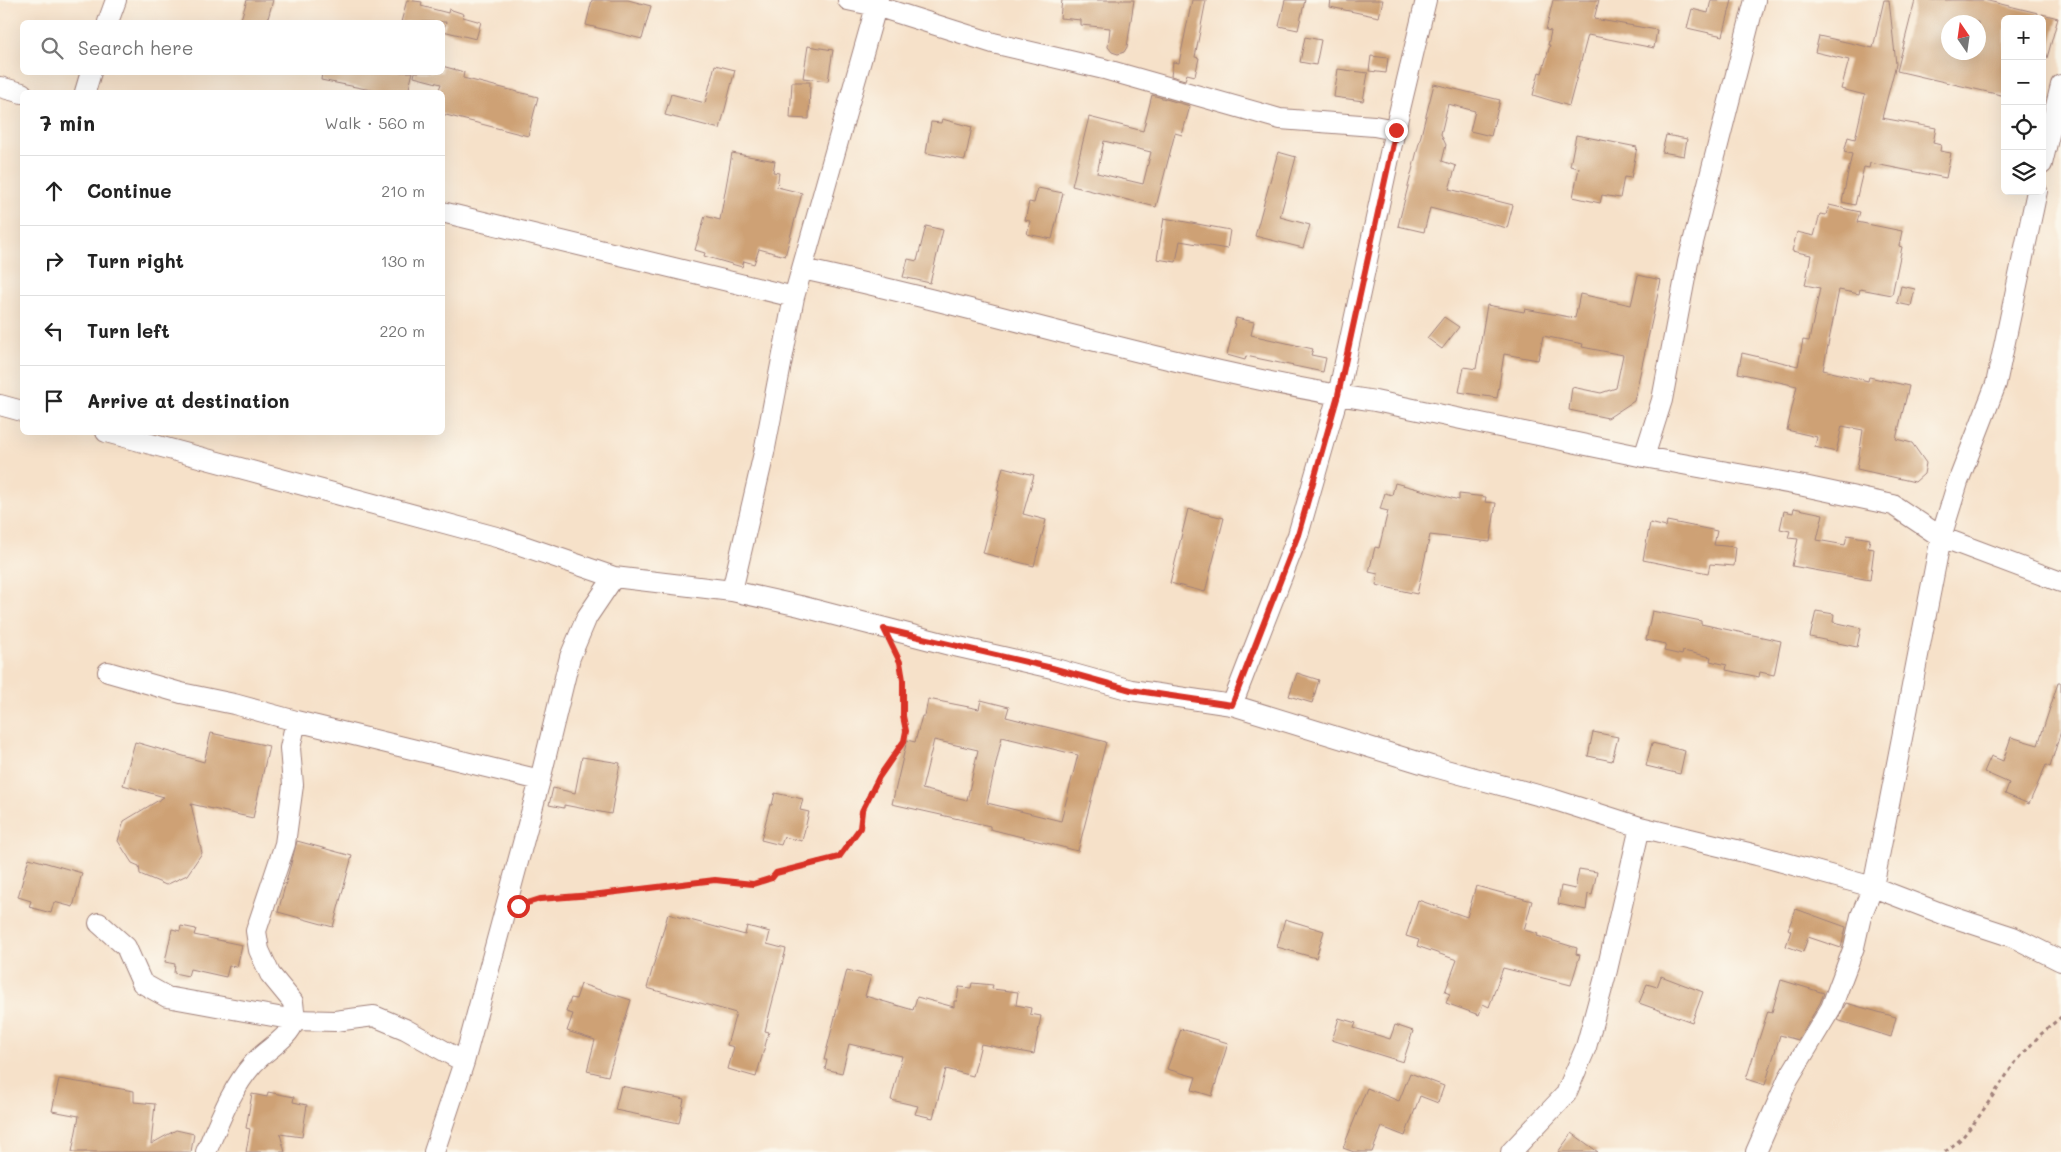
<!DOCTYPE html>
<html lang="en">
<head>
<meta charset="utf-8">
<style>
  body { margin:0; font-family:Mali,sans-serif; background:#f2f2f2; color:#222 }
  .controls { position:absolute; right:15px; top:15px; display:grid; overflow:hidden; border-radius:8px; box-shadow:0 5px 20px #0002 }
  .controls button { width:45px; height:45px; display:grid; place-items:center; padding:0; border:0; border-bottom:1px solid #e0e0e0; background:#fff; color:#222; font:25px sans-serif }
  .compass { position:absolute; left:1941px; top:15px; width:45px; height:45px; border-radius:50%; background:#fff; box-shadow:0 5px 20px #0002; rotate:347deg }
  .stop { position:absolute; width:15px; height:15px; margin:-11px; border:4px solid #d93025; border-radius:50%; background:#fff }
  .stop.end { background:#d93025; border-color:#fff; box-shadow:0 1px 5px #0008 }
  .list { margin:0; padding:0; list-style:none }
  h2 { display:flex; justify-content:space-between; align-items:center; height:65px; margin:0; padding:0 20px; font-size:21px }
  h2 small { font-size:16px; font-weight:400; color:#767676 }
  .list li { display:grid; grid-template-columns:32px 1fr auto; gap:15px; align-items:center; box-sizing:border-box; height:70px; padding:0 20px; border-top:1px solid #e0e0e0 }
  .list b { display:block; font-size:19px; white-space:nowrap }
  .list em { font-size:16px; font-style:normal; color:#767676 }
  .icon { flex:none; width:28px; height:28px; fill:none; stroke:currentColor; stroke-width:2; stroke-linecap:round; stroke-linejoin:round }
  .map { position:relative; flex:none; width:2061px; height:1152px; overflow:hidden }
  .search { position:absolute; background:#fff; box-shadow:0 5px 20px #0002; left:20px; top:20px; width:425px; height:55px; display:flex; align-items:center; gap:12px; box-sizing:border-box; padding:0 18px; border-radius:8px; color:#767676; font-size:19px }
  .panel { position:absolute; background:#fff; box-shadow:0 5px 20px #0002; left:20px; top:90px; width:425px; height:345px; border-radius:8px }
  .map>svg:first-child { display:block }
  .building { fill:#cea175; fill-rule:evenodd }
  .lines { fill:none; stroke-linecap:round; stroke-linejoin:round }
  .minor-casing { stroke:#a0807a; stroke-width:22 }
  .path { stroke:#a0807a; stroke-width:3; stroke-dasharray:4 4; stroke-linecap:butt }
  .minor { stroke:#fff; stroke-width:20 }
  .route { stroke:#d93025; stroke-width:6 }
</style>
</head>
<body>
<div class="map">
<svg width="2061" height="1152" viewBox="0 0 2061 1152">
  <rect width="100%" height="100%" fill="#fbf7ec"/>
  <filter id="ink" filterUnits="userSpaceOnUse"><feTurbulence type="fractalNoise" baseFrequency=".02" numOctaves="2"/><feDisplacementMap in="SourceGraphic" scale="10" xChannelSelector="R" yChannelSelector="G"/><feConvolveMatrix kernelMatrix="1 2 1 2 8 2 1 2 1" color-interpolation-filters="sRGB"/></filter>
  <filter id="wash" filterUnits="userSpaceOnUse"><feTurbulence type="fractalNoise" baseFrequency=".0096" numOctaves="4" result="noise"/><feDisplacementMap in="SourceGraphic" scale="20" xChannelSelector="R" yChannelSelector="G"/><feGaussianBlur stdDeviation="1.12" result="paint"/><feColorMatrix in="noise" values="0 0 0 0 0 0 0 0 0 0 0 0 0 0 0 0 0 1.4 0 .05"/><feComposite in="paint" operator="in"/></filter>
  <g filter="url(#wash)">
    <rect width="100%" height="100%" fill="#f6e1c9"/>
    <g id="blocks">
      <path class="building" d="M247 0H273L267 22H240Z
        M407 0 422 2 421 6 448 13 449 9 464 14 463 17 481 22 476 39 443 31 446 22H401Z
        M592 0H628L651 6 642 39 586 25Z
        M1062 0H1134L1127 47 1124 52 1118 54 1112 52 1108 47 1110 28 1081 25V20L1060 18Z
        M1192 0H1206L1195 57 1199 58 1195 76 1187 74 1185 80 1171 76 1173 62 1179 63Z
        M1285 0H1305L1298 30 1279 26Z
        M1331 0H1383L1379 17 1330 7Z
        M1553 0H1599L1594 19 1657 30 1654 48 1588 35 1569 106 1533 95 1539 72 1542 73 1550 45H1548L1551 31 1546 30Z
        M1711 0H1732L1723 36 1687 28 1692 9 1708 13Z
        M1884 0H1889L1896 64 1882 118 1936 128 1933 143 1941 145 1940 151 1951 153 1946 178 1870 163 1869 168 1864 167 1855 205 1842 202 1852 154 1844 152 1848 137 1855 139 1865 95 1841 89 1849 60 1815 52 1819 36 1873 48Z
        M1915 0H1984L2038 13V19H2005V96L1897 71ZM1948 22H1978V52H1948Z
        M2042 14 2058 18 2047 58 2042 57Z
        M1305 37 1321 40 1316 65 1300 62Z
        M808 46 833 50 828 81 803 78Z
        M1371 56 1388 58 1386 73 1369 71Z
        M715 65 735 70 720 129 665 115 671 94 705 103Z
        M442 66 464 72 463 78 538 97 528 136 442 114V92H438L441 84 414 77 415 72H442Z
        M1338 69 1368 73 1363 101 1334 97Z
        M322 72H413L408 92H381L321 80Z
        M792 82H810L809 119 790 118Z
        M1434 84 1500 100 1491 136 1470 131 1475 111 1448 104 1441 134 1446 145 1442 161 1456 166 1449 189 1513 205 1507 228 1430 208 1424 232 1398 226Z
        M1152 95 1190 106 1182 135 1175 133 1156 207 1072 186 1089 117 1143 131ZM1104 141 1151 152 1143 184 1097 173Z
        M942 119 972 127 965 160 926 153 931 122 941 123Z
        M1576 135 1637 147 1631 178 1624 177 1620 198 1602 195 1600 203 1573 197 1579 168 1570 166Z
        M1666 135 1687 139 1684 156 1662 152Z
        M1278 152 1296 157 1280 217 1310 225 1303 248 1255 236Z
        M732 153 775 161 773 172 779 173 777 187 802 193 785 256 759 249 754 264 744 261 742 267 704 256 705 253 695 250 705 216 720 220Z
        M1038 188 1063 193 1052 239 1027 234 1030 221 1025 220 1029 202 1034 203Z
        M1829 205 1860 212 1857 222 1902 231 1899 246 1902 247 1892 295 1860 289 1859 294 1839 290 1823 370 1868 381 1869 377 1909 386 1896 439 1912 443 1926 463 1924 474 1915 482 1857 469 1863 430 1842 426 1836 452 1815 447 1817 437 1787 430 1797 386 1738 373 1742 353 1798 366 1803 340 1809 341 1820 288 1805 285 1811 255 1792 251 1797 232 1814 236 1820 214 1826 215Z
        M1164 218 1230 230 1227 249 1180 241 1176 262 1157 259Z
        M926 226 943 230 930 283 903 277 908 259 917 261Z
        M1638 275 1661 280 1634 401 1608 418 1569 410 1572 387 1601 393 1616 388 1623 355 1582 347 1583 344 1543 336 1538 360 1504 354 1497 398 1459 392 1464 367 1476 369 1487 305 1524 312 1525 309 1575 318 1580 294 1631 305Z
        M1901 286 1915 289 1911 306 1897 303Z
        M1444 317 1459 327 1442 349 1427 338Z
        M1236 318 1254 322 1251 335 1313 349 1311 355 1326 358 1323 372 1246 356 1245 360 1227 355Z
        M1003 467 1034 475 1023 514 1046 520 1034 566 983 553 999 491 997 490Z
        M1395 483 1459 500V494L1486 497 1485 502 1496 503 1490 542 1430 535 1417 594 1376 585 1378 574 1369 572 1375 547 1379 548 1388 511 1380 509 1385 493 1392 495Z
        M1794 508 1823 514 1817 540 1845 545 1847 535 1870 539 1868 548 1874 549 1870 580 1792 566 1798 539 1788 538 1790 531 1780 529 1784 511 1793 513Z
        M1188 509 1224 518 1205 592 1170 583Z
        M1667 521 1717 531 1714 545 1736 547 1734 566 1710 564 1708 573 1643 560 1650 523 1666 527Z
        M1652 611 1701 621V624L1781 641 1774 675 1760 672 1759 677 1726 670 1727 665 1710 661 1711 657 1683 651 1682 655 1664 651 1666 644 1646 640Z
        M1816 611 1834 614 1833 622 1861 628 1857 647 1810 637Z
        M1297 673 1319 680 1312 703 1289 696Z
        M2058 683H2061V731L2050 767 2046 765 2029 804 2005 794 2009 783 1984 772 1991 756 2003 761 2011 737 2038 745Z
        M928 699 979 709 981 700 1009 707 1006 717 1106 742 1078 851 990 829V826L892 804 907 740 915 742 922 716H925ZM1002 737 1078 755 1061 821 987 803ZM934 740 978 750 967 800 922 789Z
        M1593 732 1618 737 1612 761 1588 756Z
        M211 733 269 746 253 818 191 804 202 853 187 875 166 885 140 874 139 866 132 863 118 841 124 821 164 797 123 785 135 742 204 762Z
        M1652 743 1685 751 1680 774 1646 766Z
        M582 757 620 763 611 814 564 805V808L549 805 553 788 575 793Z
        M775 793 803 799 800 810 809 812 802 841 784 837 781 845 761 840 770 805H772Z
        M297 841 352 856 333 927 278 912Z
        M29 858 82 873 73 907 54 902 51 913 29 907 31 901 18 897Z
        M1579 869 1597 872 1592 895 1588 894 1586 910 1558 904 1561 886 1575 889Z
        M1476 886 1532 901 1524 930 1538 934 1537 936 1577 948 1576 954 1580 955 1571 985 1503 968 1489 1007 1483 1004 1479 1015 1446 1003 1450 994 1445 992 1457 960 1417 946 1419 940 1406 936 1418 900 1467 917Z
        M1796 909 1846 927 1841 948 1808 937 1803 952 1786 946 1791 931 1788 929Z
        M668 914 745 935 747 926 770 932 767 944 786 949 765 1031 769 1032 756 1077 728 1069 734 1047 727 1045 736 1013 647 988Z
        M1285 919 1324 931 1316 958 1277 947Z
        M181 926 196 929 194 935 242 945 237 967 229 966 226 977 190 969 188 976 174 973 175 964 165 962 172 929 180 931Z
        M847 970 871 976 865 996 913 1010 917 997 954 1007V1001H957L959 987 971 988 972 983 993 985 992 989 1018 992 1016 1005 1031 1008 1030 1014 1041 1016 1034 1054 981 1044 973 1076 946 1069 933 1118 915 1114 918 1106 891 1100 902 1056 849 1044 842 1073 825 1069 827 1060H824Z
        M1661 976 1703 992 1692 1022 1639 1003 1647 984 1657 987Z
        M1781 980 1824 993 1820 1003 1798 1040 1780 1035 1765 1085 1746 1079 1768 1011 1772 1012Z
        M581 984 631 1000 608 1076 587 1071 595 1040 567 1031 573 1014 566 1012 571 998 576 999Z
        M1846 1003 1896 1017 1891 1037 1837 1020Z
        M1339 1018 1356 1023 1354 1028 1390 1039 1395 1025 1413 1031 1403 1062 1332 1040Z
        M1181 1029 1228 1043 1212 1096 1192 1090 1196 1077 1167 1069Z
        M1410 1073 1444 1086 1438 1103 1420 1096 1405 1136 1382 1127 1372 1152H1354L1343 1148 1367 1088 1399 1101Z
        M59 1079 134 1091V1102L155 1104 151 1144 176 1130 194 1134 191 1152H72L79 1116 52 1111Z
        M621 1086 684 1099 679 1123 615 1110Z
        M268 1092 294 1097 293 1102 307 1105 302 1137 280 1134 285 1152H246L250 1129 246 1128 252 1094 267 1097Z
        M1572 1133 1598 1152H1558Z"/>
    </g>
  </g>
  <g filter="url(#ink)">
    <use href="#blocks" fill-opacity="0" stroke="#a0807a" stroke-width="1"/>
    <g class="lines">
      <defs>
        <path id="minor" d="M848 0 876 6 993 43 1104 69 1280 119 1374 126 1395 130
          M108 22 116 0
          M0 87 22 93
          M85 92 91 72
          M2042 164 2061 85
          M442 212 794 297
          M802 269C994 310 1181 371 1375 401L1644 457 1804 486 1893 505 1941 537 1958 482 1996 384 2037 191
          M0 405 22 411
          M106 432 500 538 614 577
          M1644 457 1662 400 1688 262 1755 0
          M732 591 800 606 950 645 1052 668 1131 690 1232 705 1298 535 1338 395 1395 130 1426 0
          M1232 705 1431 766 1552 799 1640 827 1757 855 1873 887 1943 914 2013 937 2061 961
          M296 721 540 780
          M99 923 126 947 142 983 167 997 295 1020 293 1002 270 974 259 950 256 931 285 844 293 785 290 748 296 721 234 704 181 693 108 672
          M206 1152C219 1122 231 1089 253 1064 267 1048 288 1040 295 1020L335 1021 374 1016 405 1029 464 1062
          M434 1152 464 1062 540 780 570 657 587 617 614 577 732 591 764 453 794 297 878 0
          M1511 1152 1566 1094 1586 1047 1607 970 1640 827
          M1756 1152 1788 1079 1831 1008 1854 947 1861 916 1873 887 1941 537 2061 582"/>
      </defs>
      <use href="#minor" class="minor-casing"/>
      <path class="path" d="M526 904 540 899 592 895 715 880 753 884 772 879 776 873 839 857 860 828 862 811 869 794 879 777 904 741 906 731 903 717V680L900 662 894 650
        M1945 1152 1961 1139 1978 1118 2014 1064 2040 1035 2061 1017"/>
      <use href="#minor" class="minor"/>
    </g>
  </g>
  <g class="lines" filter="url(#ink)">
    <path class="route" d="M518 906 540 899 592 895 715 880 753 884 772 878 776 873 839 857 860 828 862 811 879 777 904 741 906 731 903 716V680L900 662 884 629 1052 668 1131 690 1232 705 1298 535 1338 395 1396 130"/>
  </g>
</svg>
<div class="controls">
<button>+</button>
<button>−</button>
<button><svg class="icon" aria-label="locate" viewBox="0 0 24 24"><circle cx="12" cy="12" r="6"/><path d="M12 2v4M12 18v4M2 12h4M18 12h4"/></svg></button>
<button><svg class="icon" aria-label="layers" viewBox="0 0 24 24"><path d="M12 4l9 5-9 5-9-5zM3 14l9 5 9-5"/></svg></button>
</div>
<svg class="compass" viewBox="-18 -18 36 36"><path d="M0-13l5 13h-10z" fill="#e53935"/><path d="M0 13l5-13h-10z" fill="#767676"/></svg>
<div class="stop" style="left:518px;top:906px"></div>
<div class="stop end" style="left:1396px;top:130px"></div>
<div class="search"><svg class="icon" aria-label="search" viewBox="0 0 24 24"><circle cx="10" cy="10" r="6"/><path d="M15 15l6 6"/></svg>Search here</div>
<section class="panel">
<h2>7 min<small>Walk · 560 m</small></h2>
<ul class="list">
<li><svg class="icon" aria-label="ahead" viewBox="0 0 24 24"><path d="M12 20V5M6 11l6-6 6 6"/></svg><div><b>Continue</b></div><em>210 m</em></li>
<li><svg class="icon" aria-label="right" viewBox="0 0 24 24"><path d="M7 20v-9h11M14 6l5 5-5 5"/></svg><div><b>Turn right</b></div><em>130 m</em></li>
<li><svg class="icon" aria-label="left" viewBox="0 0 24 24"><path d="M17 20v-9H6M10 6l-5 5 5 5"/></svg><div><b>Turn left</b></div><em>220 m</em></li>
<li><svg class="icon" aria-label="arrive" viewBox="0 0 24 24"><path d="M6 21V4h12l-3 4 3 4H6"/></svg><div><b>Arrive at destination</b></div></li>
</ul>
</section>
</div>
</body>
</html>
